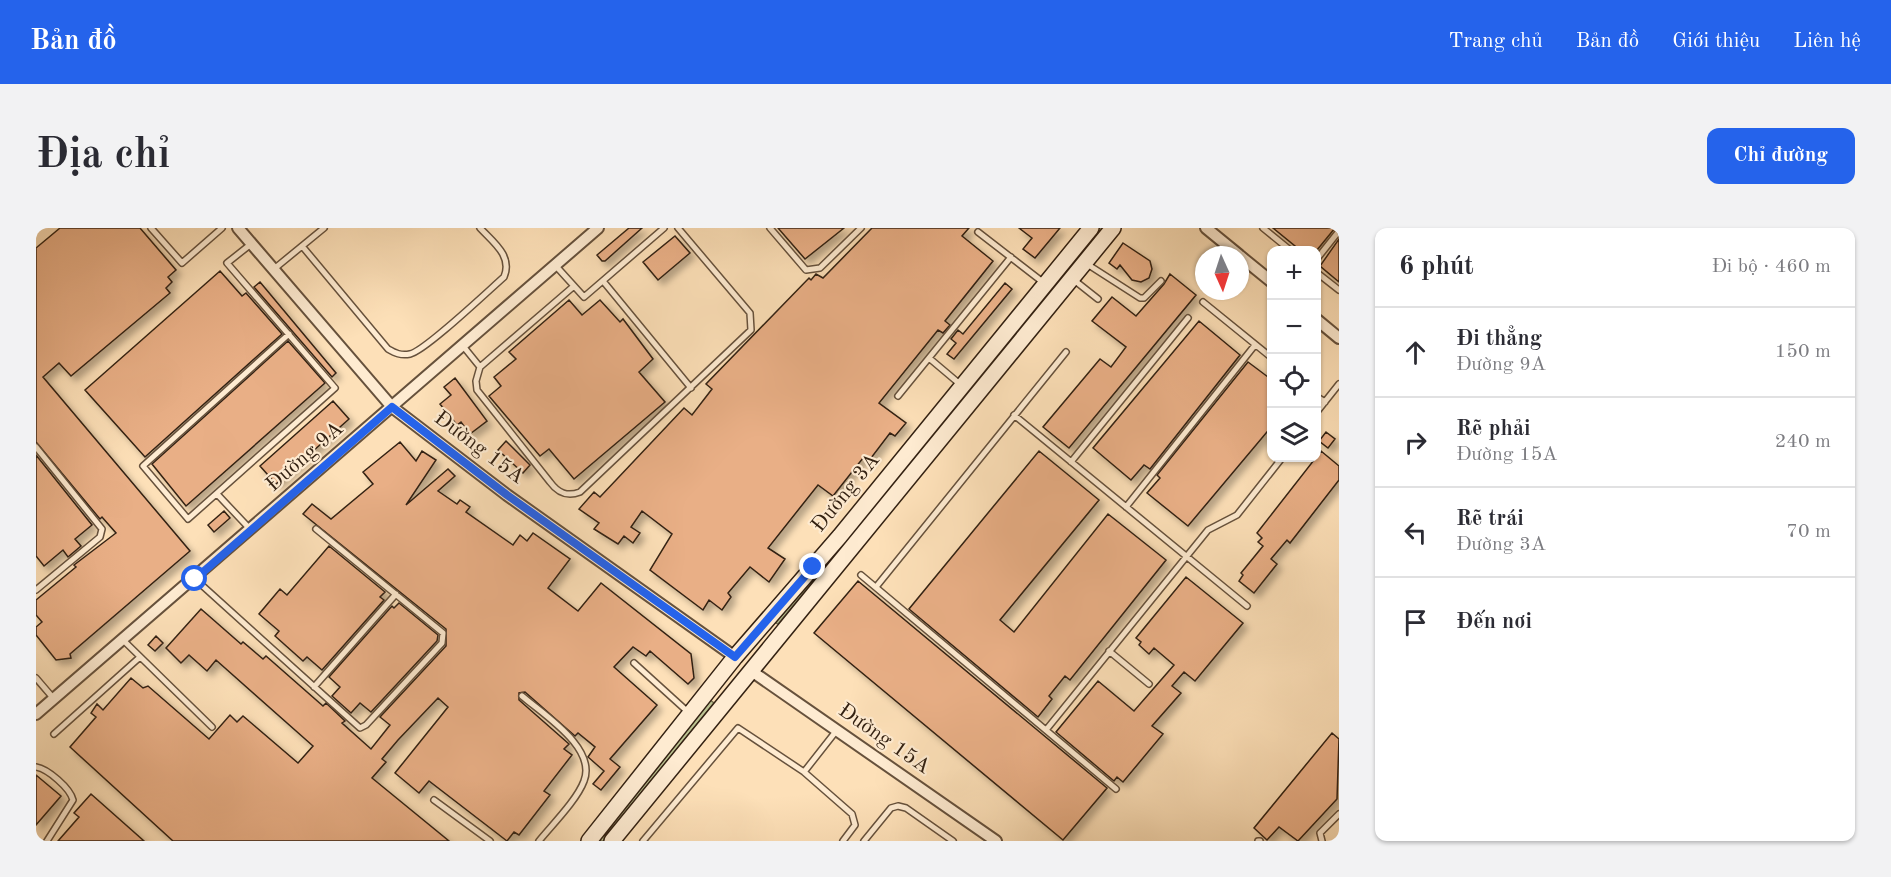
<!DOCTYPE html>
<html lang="vi">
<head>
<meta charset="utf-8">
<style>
  body { margin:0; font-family:"Old Standard TT",serif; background:#f2f2f3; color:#2b2b33 }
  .controls { position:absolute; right:18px; top:18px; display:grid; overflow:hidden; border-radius:12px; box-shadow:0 2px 4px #0004 }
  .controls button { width:54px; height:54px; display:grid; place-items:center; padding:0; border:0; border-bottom:2px solid #e1e1e2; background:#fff; color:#2b2b33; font:30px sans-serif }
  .compass { position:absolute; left:1159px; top:18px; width:54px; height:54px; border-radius:50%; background:#fff; box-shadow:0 2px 4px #0004; rotate:177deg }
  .stop { position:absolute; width:18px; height:18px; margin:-14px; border:4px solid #2563eb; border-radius:50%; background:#fff }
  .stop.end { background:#2563eb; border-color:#fff; box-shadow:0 2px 6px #0008 }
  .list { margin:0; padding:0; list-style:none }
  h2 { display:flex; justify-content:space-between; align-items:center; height:78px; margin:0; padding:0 24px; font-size:26px }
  h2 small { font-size:20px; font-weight:400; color:#7c7c81 }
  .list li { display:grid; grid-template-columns:39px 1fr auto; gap:18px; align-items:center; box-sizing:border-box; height:90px; padding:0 24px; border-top:2px solid #e1e1e2 }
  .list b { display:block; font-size:22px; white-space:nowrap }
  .list p { margin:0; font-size:20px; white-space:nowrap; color:#7c7c81 }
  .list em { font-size:20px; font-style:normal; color:#7c7c81 }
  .icon { flex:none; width:33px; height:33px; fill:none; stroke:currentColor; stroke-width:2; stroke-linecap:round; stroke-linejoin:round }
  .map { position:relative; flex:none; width:1303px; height:613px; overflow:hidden; border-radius:12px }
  header { display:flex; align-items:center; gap:36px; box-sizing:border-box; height:84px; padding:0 30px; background:#2563eb; color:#fff }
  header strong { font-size:28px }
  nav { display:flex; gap:33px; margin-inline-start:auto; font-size:21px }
  .intro { display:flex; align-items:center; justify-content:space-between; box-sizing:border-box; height:144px; padding:0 36px }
  h1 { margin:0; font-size:42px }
  .button { padding:15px 27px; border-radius:12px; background:#2563eb; color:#fff; font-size:21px; font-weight:700 }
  main { display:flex; gap:36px; padding:0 36px }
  aside { flex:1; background:#fff; border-radius:12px; box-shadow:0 2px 4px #0004 }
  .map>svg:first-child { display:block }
  .green { fill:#bcc392; stroke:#787252; stroke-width:1.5 }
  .building { fill:#e9af86; stroke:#332112; stroke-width:1.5; filter:url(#shadow) }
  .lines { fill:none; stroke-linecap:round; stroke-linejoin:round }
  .lane-casing { stroke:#66513c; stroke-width:8 }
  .street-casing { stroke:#66513c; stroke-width:14 }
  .secondary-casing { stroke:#332112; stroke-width:18 }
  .lane { stroke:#feebd1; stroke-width:5 }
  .street { stroke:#feebd1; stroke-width:10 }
  .secondary { stroke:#feebd1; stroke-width:15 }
  .route { stroke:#2563eb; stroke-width:8 }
  .labels { text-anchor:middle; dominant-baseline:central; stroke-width:4.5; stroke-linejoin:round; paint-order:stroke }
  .street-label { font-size:21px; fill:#332112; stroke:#feebd1 }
</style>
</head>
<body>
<header>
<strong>Bản đồ</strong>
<nav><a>Trang chủ</a><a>Bản đồ</a><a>Giới thiệu</a><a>Liên hệ</a></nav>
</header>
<div class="intro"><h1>Địa chỉ</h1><a class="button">Chỉ đường</a></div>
<main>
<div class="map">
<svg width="1303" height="613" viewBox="0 0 1303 613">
  <defs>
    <filter id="shadow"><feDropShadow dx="5" dy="5" stdDeviation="3" flood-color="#0004"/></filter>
  </defs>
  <rect width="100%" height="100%" fill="#fde0b8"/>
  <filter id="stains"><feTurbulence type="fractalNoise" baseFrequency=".00333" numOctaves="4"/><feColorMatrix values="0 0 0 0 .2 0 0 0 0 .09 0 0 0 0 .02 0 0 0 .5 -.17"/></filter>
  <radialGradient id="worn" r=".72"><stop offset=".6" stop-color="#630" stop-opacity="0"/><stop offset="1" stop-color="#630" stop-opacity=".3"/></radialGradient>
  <path class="green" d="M1063 0H1068L742 396 738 394Z
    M674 472 678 475 567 613H561Z"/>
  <path class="building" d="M24 0H104L140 42 132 49 136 54 130 60 134 65 35 148 23 135 7 149 154 323 34 426 35 430 20 432 0 407V399L6 394 0 387V372L40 339 38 337 80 305 66 289 64 291 0 214V20Z
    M593 0H606L569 33H566L561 27Z
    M742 0H808L769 31Z
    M836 0H933L926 8 957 33 909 93 914 97 907 105 902 102 843 175 870 195 859 208 854 205 832 234 827 230 797 268 782 257 732 320 749 331 733 354 714 339 692 365 695 369 686 382 673 372 667 382 614 342 636 306 606 283 595 299 604 305 597 315 588 308 582 316 558 301 563 295 543 281 558 264 564 269 648 180 656 187 676 161 670 156 773 50 775 52 780 46 787 50Z
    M983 0H1024L999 30 987 21 996 10Z
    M1237 0H1299L1281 22H1264Z
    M639 8 654 25 622 52 607 34Z
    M1303 11V54L1284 38Z
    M1087 15 1114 33 1116 41 1113 50 1105 54 1096 52 1084 37 1081 41 1073 35Z
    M184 43 206 68 210 65 246 106 109 229 49 162Z
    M1134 46 1160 67 1033 220 1007 199 1064 131 1075 139 1090 119 1056 93 1076 69 1100 88 1128 56Z
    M224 54 300 145 296 149 218 59Z
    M969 55 976 61 918 131 911 126 920 115 915 111 922 102 927 106Z
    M533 72 546 87 564 72 584 94 587 91 617 131 603 144 629 174 538 251 513 221 504 228 453 168 465 158 458 149 480 131 473 124Z
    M1163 93 1204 127 1114 241 1108 237 1095 252 1057 220Z
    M252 113 289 155 150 278 116 236Z
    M1212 134 1236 152V198L1152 298 1111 265 1124 250 1121 247Z
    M419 150 451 193 434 206 425 194 421 197 404 176 415 167 408 159Z
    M297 173 313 191 240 256 224 238Z
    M1290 204 1299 211 1292 220 1283 213Z
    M470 213 494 237 487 245 462 222Z
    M364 214 380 233 386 223 400 232 370 277 412 241 419 248 402 263 421 276 424 272 434 279 430 284 477 317 484 307 491 313 497 305 534 331 512 360 542 383 565 355 655 426 658 450 652 456 614 423 610 428 597 419 578 439 621 477 574 531 584 539 565 562 557 556 568 543 552 529 559 519 542 505 539 508 489 464 483 465V472L533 516 528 521 536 527 508 563 514 567 483 607 478 604 471 613 393 553 383 565 359 545 412 479 402 470 362 512 346 531 350 534 336 550 413 613H137L34 519 60 489 55 485 61 476 67 482 95 450 107 460 112 458 173 511 194 487 201 494 207 488 262 535 277 518 180 432 171 443 153 427 145 435 130 420 165 381 205 416 207 414 227 431 230 428 287 478 290 475 309 493 306 495 335 521 354 497 344 489 410 418V401L267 286 276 276 295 291 337 256 327 244Z
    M1003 223 1063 272 964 392 978 404 1072 286 1130 332 1034 452 1029 448 1013 468 1016 471 1002 489 873 381Z
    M1285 223 1303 238V252L1254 315 1251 312 1235 331 1241 336 1218 365 1203 353 1207 347 1205 345 1227 318 1222 314 1226 310 1221 305Z
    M0 227 56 297 39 311 45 318 32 329 27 322 8 338 0 328Z
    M188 283 194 290 178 304 172 297Z
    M293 318 349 364 344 369 348 372 286 442 271 429 267 433 239 408 243 403 223 386 244 361 251 367Z
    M1150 349 1207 395 1159 453 1148 444 1136 458 1145 465 1116 498 1127 506 1087 554 1081 549 1078 553 1020 504 1062 453 1098 483 1138 437 1118 420 1113 426 1103 417 1105 414 1100 410Z
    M822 353 1071 560 1027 612 778 405Z
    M363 375 402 407 401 413 335 484 324 475 315 485 296 468 304 459 293 449 356 378 358 380Z
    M120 408 127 415 119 423 112 417Z
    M1296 505 1303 511 1301 571 1262 613 1243 599 1231 612 1218 600Z
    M0 547 25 568 0 597Z
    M55 566 108 613H22L43 589 38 585Z"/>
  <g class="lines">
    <defs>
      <path id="lane" d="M115 0 146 35 186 0
        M734 0 770 42 784 40 825 0
        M1227 0 1254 22
        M942 4 1008 55
        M215 16 191 35 299 160 152 291 107 238 253 106
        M266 18 352 121C359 125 365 128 374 126 389 123 452 63 468 49 477 28 457 14 444 0
        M1280 32 1303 3
        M1051 36 1104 70H1108L1125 53
        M519 37 548 69 628 0
        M238 41 288 0
        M1280 44 1303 62
        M1038 52 1062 71
        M567 53 655 160
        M1167 74 1236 130
        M427 118 444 139 440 153 441 162 514 254C522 265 531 269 544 264L715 102 714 85 642 0
        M893 130 925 157
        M444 139 538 58
        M862 168 975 29
        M1280 168 1289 174
        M1280 185 1303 156
        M978 187 1211 378
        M0 219 66 301 64 309 0 362
        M1035 234 1152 90
        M181 266 214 301
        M1090 279 1219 117
        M825 347 1080 561
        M159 351 324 500 330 497 406 415 407 405 280 301
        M840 359 1030 124
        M87 412 176 499
        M1073 423 1113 456
        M598 435 652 484
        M0 450 18 471
        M278 459 360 366
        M486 468C508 487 561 520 548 553 541 572 516 597 503 613
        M801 502 768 544 816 586 819 597 807 613
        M1010 502 1172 302 1201 287 1246 230
        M18 506 104 429
        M0 539C12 541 34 560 37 572L11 613
        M398 572 454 613
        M607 613 702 500 768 544
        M828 613 855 580 862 578 870 580 917 613
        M1222 613H1224
        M1286 613 1284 605 1303 586"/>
      <path id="street" d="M202 0 356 179 471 267 699 429
        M1170 0 1203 27
        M1204 28 1236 54
        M1280 91 1303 110
        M714 442 960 613
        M0 486 562 0"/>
      <path id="secondary" d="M553 613 699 429 804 308 1055 0
        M576 613 1077 0"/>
    </defs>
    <use href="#lane" class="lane-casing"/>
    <use href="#street" class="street-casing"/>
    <use href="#secondary" class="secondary-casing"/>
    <use href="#lane" class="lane"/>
    <use href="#street" class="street"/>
    <use href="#secondary" class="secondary"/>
  </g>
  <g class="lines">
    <path class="route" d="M159 351 356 179 471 267 699 429 777 339"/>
  </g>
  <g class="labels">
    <g class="street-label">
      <text transform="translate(443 220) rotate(37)">Đường 15A</text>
      <text transform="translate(269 229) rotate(-41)">Đường 9A</text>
      <text transform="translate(810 265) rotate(-51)">Đường 3A</text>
      <text transform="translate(848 511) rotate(35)">Đường 15A</text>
    </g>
  </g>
  <rect width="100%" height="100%" filter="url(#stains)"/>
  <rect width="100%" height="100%" fill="url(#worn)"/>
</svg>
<div class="controls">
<button>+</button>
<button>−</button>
<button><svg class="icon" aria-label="locate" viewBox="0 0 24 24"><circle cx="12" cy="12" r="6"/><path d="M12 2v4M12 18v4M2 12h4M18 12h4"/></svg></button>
<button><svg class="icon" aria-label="layers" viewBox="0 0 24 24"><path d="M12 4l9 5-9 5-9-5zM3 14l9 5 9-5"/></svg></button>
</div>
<svg class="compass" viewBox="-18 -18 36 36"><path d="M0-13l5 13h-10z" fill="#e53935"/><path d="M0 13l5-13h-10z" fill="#7c7c81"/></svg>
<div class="stop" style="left:159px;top:351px"></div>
<div class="stop end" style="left:777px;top:339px"></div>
</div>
<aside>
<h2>6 phút<small>Đi bộ · 460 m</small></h2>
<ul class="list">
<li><svg class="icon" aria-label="ahead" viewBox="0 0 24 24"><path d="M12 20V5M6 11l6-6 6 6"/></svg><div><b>Đi thẳng</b><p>Đường 9A</p></div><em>150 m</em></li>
<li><svg class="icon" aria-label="right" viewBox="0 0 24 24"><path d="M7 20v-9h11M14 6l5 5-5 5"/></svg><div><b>Rẽ phải</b><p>Đường 15A</p></div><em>240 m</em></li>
<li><svg class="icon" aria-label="left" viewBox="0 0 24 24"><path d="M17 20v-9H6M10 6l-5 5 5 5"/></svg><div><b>Rẽ trái</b><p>Đường 3A</p></div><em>70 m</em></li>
<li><svg class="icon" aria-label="arrive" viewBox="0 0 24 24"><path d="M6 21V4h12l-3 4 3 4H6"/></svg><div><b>Đến nơi</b></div></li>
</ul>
</aside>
</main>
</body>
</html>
